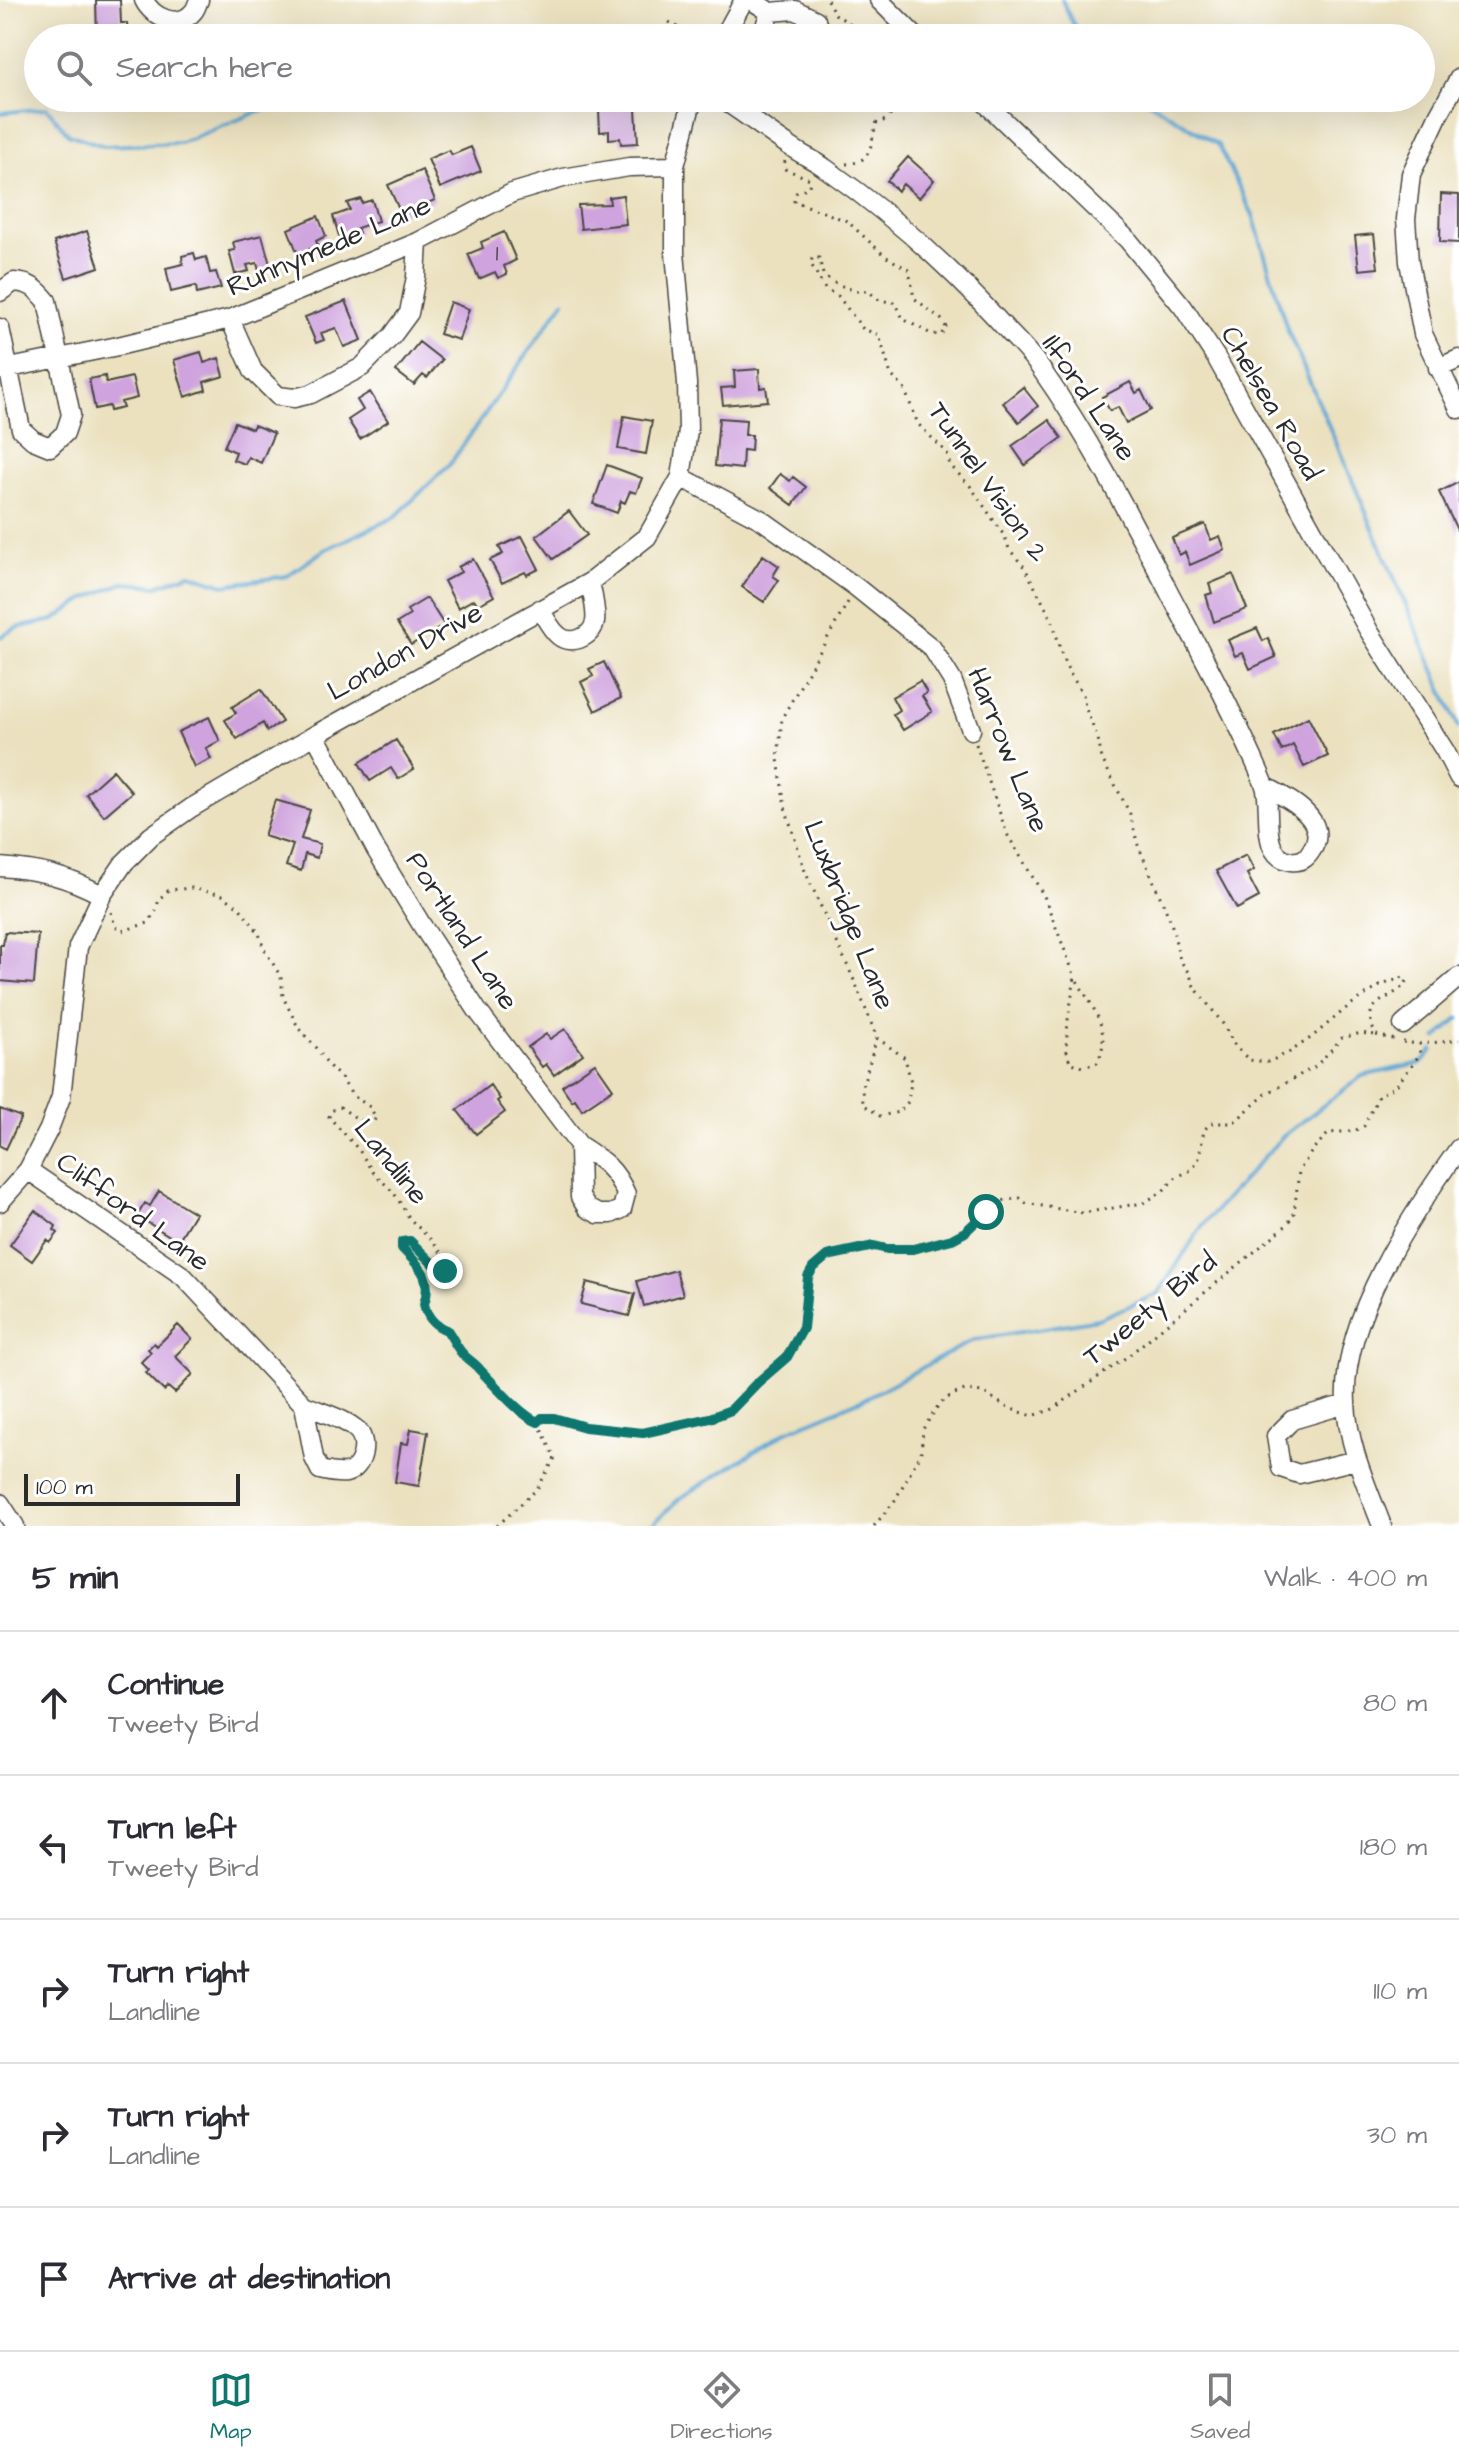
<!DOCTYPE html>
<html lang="en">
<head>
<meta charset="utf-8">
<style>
  body { margin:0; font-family:"Architects Daughter",sans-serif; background:#f2f2f3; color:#2b2b33 }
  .scale { position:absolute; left:24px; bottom:20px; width:216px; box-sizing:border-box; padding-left:8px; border:4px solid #2b2b2b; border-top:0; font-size:22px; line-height:28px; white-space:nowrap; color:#2b2b2b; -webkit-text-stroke:6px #fff; paint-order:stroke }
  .stop { position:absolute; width:24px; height:24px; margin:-18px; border:6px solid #0f766e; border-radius:50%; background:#fff }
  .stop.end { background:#0f766e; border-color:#fff; box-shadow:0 2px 8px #0008 }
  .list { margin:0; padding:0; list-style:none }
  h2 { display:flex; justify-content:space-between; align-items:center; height:104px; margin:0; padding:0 32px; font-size:34px }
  h2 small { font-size:26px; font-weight:400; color:#7c7c81 }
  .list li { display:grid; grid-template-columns:52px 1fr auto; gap:24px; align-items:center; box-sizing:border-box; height:144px; padding:0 32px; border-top:2px solid #e1e1e2 }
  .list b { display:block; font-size:30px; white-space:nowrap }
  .list p { margin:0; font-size:26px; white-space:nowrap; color:#7c7c81 }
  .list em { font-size:26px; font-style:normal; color:#7c7c81 }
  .icon { flex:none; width:44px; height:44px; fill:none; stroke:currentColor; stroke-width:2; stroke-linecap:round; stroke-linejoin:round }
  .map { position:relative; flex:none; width:1459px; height:1526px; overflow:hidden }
  .search { position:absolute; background:#fff; box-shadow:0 8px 32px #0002; left:24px; right:24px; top:24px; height:88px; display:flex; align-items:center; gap:20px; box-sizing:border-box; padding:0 28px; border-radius:44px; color:#7c7c81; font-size:30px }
  .sheet { height:824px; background:#fff }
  nav { display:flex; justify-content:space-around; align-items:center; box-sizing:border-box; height:112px; border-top:2px solid #e1e1e2; background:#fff; font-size:22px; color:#7c7c81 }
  nav a { display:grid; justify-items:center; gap:4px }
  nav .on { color:#0f766e }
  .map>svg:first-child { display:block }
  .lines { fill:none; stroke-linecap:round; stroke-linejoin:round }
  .stream { stroke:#5da5d3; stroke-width:4 }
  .building { fill:#cfa3de }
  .minor-casing { stroke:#484641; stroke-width:21 }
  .path { stroke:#484641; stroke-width:3; stroke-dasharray:2 6; stroke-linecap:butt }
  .minor { stroke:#fff; stroke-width:18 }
  .route { stroke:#0f766e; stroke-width:10 }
  .labels { text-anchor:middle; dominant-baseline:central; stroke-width:6; stroke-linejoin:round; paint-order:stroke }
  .number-label { font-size:24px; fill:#544958 }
  .street-label { font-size:28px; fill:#2b2b2b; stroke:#fff }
</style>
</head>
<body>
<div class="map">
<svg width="1459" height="1526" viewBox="0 0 1459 1526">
  <rect width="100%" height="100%" fill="#fff"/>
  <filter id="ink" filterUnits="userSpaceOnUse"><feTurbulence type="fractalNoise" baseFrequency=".0125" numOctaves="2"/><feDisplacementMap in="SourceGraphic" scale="16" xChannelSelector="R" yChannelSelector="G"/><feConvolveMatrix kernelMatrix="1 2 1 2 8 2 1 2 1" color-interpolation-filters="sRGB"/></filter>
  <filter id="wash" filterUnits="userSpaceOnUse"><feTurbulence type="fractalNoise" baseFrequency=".006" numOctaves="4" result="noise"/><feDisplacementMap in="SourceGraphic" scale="32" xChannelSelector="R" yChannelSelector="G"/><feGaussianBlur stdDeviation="1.8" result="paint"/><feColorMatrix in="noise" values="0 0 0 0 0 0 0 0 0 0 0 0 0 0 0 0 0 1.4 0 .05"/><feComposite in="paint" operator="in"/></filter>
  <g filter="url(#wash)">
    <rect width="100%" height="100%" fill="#ebe1bf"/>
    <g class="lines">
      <path class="stream" d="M1062 0 1072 22 1084 38
        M1143 98 1218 145 1253 215 1287 329 1459 728
        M0 113 47 108 68 134 104 146 180 143 292 98
        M0 637 16 628 54 620 85 599 123 583 157 586 190 574 224 585 287 576 324 550 395 517 450 464 564 301
        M1437 1038 1459 1018
        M651 1526 679 1499 787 1431 868 1397 973 1340 1098 1319 1158 1294 1202 1226 1282 1137 1362 1076 1422 1063 1433 1050"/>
    </g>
    <g id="blocks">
      <path class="building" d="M96 0H120L121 23H127L128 38H97Z
        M636 109 638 143 621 144 620 138 609 139V131L600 132 599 110Z
        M471 147 481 171 440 188 428 159 449 150 452 155Z
        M908 157 934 180 919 198 903 184 898 191 887 181Z
        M422 170 435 200 401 214 388 185Z
        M1441 194 1459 195V243L1440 242Z
        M623 195 626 224 581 229 578 205 610 204 609 197Z
        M361 199 362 203 372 200 378 221 357 228 359 233 340 239 333 216 350 210 347 203Z
        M318 216 326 236 316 241 318 246 298 254 288 229Z
        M87 231 99 267 66 278 54 242Z
        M504 232 516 260 504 266 507 274 498 278 495 272 479 279 468 254 483 248 481 242Z
        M1374 234 1378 268 1359 270 1355 236Z
        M262 235 271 268 259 271 257 263 247 265 249 271 235 274 229 251 235 250 233 242Z
        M194 253 196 260 206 257 210 273 216 272 221 288 197 294 196 286 171 292 166 268 183 264 182 256Z
        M346 301 362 340 344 347 336 328 321 333 324 340 316 343 305 317Z
        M450 302 469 309 459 340 439 334Z
        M419 342 442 360 427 378 423 375 414 385 396 371Z
        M201 352 204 363 219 358 224 376 204 382 206 390 185 397 174 360Z
        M759 369 760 388 766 387 768 401 723 405 721 388 735 387 734 371Z
        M105 376 106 383 132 377 137 398 121 402 123 408 110 411 109 406 95 409 89 379Z
        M1130 382 1136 393 1141 390 1151 410 1126 423 1118 407 1110 411 1102 397Z
        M1023 387 1038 406 1019 422 1003 403Z
        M370 392 388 421 360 439 348 420 363 410 357 400Z
        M624 416 652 421 646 454 618 449Z
        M719 418 746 420 745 435H752L751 451 743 450 742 469 715 466Z
        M1049 420 1062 438 1025 465 1012 446Z
        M235 422 252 429 254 425 274 433 261 463 248 457 245 464 233 460 236 452 224 447Z
        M607 465 642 478 636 493 630 491 625 503 621 501 617 513 593 504Z
        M780 474 790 481 793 477 806 487 793 505 770 488Z
        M1459 482V534L1439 492Z
        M569 511 587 535 553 559 536 536Z
        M1205 524 1211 540 1220 536 1225 550 1190 565 1185 552 1179 555 1172 538Z
        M522 536 539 569 527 575 525 572 502 583 490 560 503 554 499 547Z
        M763 555 779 566 773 576 779 580 764 602 742 587Z
        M473 559 494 596 478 605 474 599 458 608 444 581 461 572 458 567Z
        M1233 574 1247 609 1214 622 1206 595 1212 593 1209 584Z
        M427 598 444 625 411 645 397 623 410 615 407 610Z
        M1257 628 1263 641 1268 638 1276 657 1250 669 1243 653 1235 656 1228 640Z
        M604 662 621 698 595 711 581 682 593 676 589 669Z
        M920 681 927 693 922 696 932 712 903 730 893 714 899 710 892 697Z
        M261 689 282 722 267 731 263 723 237 739 225 720 236 713 232 707Z
        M209 717 220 741 206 748 211 759 194 767 178 732Z
        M1308 717 1328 756 1304 767 1293 745 1282 751 1274 735Z
        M396 740 414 769 398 779 391 768 370 781 359 763Z
        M113 770 132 792 104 816 86 794Z
        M275 800 310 810 301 839 320 844 317 858 305 854 301 871 286 866 293 845 264 836Z
        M1246 855 1254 870 1247 874 1259 897 1237 909 1216 871Z
        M5 932 38 934 34 984 0 981V945H3Z
        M565 1029 583 1054 554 1075 546 1064 542 1067 528 1047 546 1034 550 1039Z
        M595 1063 613 1089 582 1110 575 1099 572 1101 562 1086Z
        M490 1085 500 1099 497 1101 505 1112 476 1134 457 1110Z
        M0 1109 21 1117 6 1149 0 1146Z
        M159 1191 195 1213 178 1241 137 1216 145 1203 150 1206Z
        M35 1210 56 1226 54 1230 58 1233 50 1243 47 1240 32 1261 10 1245Z
        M676 1270 683 1295 644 1306 637 1281Z
        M587 1282 635 1294 629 1316 581 1304Z
        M178 1325 192 1339 175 1356 193 1374 175 1393 168 1387 164 1391 146 1373 149 1370 141 1362 151 1352 148 1349 154 1343 157 1346Z
        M411 1429 428 1432 419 1486 395 1482 401 1443 408 1444Z"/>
    </g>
  </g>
  <g filter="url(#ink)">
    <use href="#blocks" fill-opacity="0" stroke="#484641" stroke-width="2"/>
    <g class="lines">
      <defs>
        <path id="minor" d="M144 0C152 17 178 30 193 12 196 9 197 4 199 0
          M751 0 770 12 795 10 816 20 821 38
          M879 0 917 38
          M723 38 744 0
          M766 38V23L770 12
          M1459 78 1439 114 1411 174 1406 219 1409 262 1423 334 1459 409
          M720 98C746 114 769 133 794 149 804 156 816 161 825 168 888 212 946 263 997 319 1012 336 1029 351 1041 369 1091 440 1130 517 1170 594 1203 656 1237 719 1264 783 1274 806 1257 856 1291 861 1301 862 1306 859 1311 851 1332 821 1288 798 1266 787
          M980 98 1128 240 1183 307 1217 359 1369 631 1445 751 1459 778
          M0 292 14 282C31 283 37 289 47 301L71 415 65 433 50 447 33 440 21 429 0 328
          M230 319 253 371 278 396 294 398 311 394 362 367 392 336 409 313 416 277 418 242
          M1438 368 1459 359
          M0 370 118 346 230 319 418 242 512 193 563 178 629 167 675 166
          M681 477 762 520 856 587 932 648 952 680 971 730
          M540 609C545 617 551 630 559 636 571 646 592 637 595 622 597 611 592 593 590 582
          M315 735 376 850 423 927 477 1010 579 1145 580 1197 587 1208 598 1214H611L622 1209 626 1194C615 1168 602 1160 579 1145
          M0 867C40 870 66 876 102 895
          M1403 1025 1459 977
          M28 1170 183 1276 304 1405 314 1458 320 1470C328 1472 337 1474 346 1473 363 1469 369 1441 357 1430 344 1418 320 1412 304 1405
          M0 1202 28 1170 49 1129 61 1097 78 947 102 895 124 863 151 836 191 808 315 735 590 582 647 537 681 477 688 431 687 383 675 253V166L693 98
          M1346 1404 1292 1420 1276 1436 1281 1468 1299 1474 1356 1460
          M0 1503 15 1526
          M1382 1526C1367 1486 1348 1446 1346 1403 1341 1319 1412 1214 1459 1148"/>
      </defs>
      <use href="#minor" class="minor-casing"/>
      <path class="path" d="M827 0 835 14 850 24 857 38
        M669 22 697 38
        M785 161 784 165 785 169 810 179 809 187 796 193 794 201 847 221 885 256 909 270 914 298 941 319 946 327 941 335 931 334 903 319 896 303 879 300 868 291H855L832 282 823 274 819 258H812L811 264 825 289 838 296 863 329 879 335 891 375 904 388 918 424 947 453 950 465 971 487 1005 537 1009 549 1025 568 1053 622 1062 656 1069 672 1083 694 1085 707 1098 739 1102 759 1130 814 1138 845 1171 922 1180 960 1190 975 1194 986 1223 1024 1235 1046 1249 1060 1268 1062 1290 1052 1312 1037 1350 1005 1380 986 1403 977 1407 981C1393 1003 1357 998 1376 1035L1396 1040
        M846 164C875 162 869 143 877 122L883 121 896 111 895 98
        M848 602 782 718 778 759 785 807 805 871 857 987 877 1038 862 1087 863 1104 880 1116 899 1112 908 1102 911 1082 905 1058 877 1038
        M976 744 1007 834 1044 896 1075 977 1068 1020 1066 1048 1070 1062 1083 1067 1097 1063C1114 1030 1091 1006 1075 977
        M111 912 115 926 122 931 148 923 156 911 159 899 169 890 192 888 222 895 239 907 259 933 263 947 281 977 283 997 299 1029 316 1047 332 1070 340 1076 352 1095 370 1107 376 1118 372 1123 359 1120 340 1107 331 1111 329 1117 359 1150 372 1171 394 1193 410 1219 433 1242 449 1263 450 1268 445 1271 437 1268 410 1241 402 1242V1248C410 1257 421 1266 426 1278 430 1288 425 1293 424 1303 423 1316 437 1326 447 1330 452 1337 456 1346 461 1352 466 1359 475 1363 480 1370 494 1384 521 1416 538 1422
        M1403 1042 1419 1044 1459 1040
        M497 1526 537 1489 555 1458 538 1422 542 1418H554L585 1427 643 1433 710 1418 731 1410 757 1383 787 1357 803 1328 808 1277 813 1268 827 1256 874 1246 887 1249H913L952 1239 965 1232 1001 1201 1020 1198 1025 1203 1083 1213 1143 1203 1162 1192 1175 1178 1193 1169 1199 1158 1204 1130 1211 1123H1233L1266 1094 1316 1066 1342 1038 1361 1033 1376 1035
        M874 1526 894 1502 913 1467 921 1453 923 1429 940 1403 952 1395 965 1390 983 1392 1008 1408 1033 1416 1053 1409 1128 1356 1288 1224 1294 1213 1299 1171 1314 1148 1329 1133 1354 1131 1364 1126 1379 1095 1396 1086 1412 1065 1420 1054 1419 1044"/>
      <use href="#minor" class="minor"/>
    </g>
  </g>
  <g class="lines" filter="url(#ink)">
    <path class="route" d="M445 1271 437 1268 410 1241 402 1242V1248C420 1267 433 1277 424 1304 427 1317 435 1326 447 1330 452 1337 456 1346 461 1352 466 1359 475 1363 480 1370 494 1384 521 1416 538 1422L542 1418H554L585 1427 643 1433 710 1418 731 1410 757 1383 787 1357 803 1328 808 1277 813 1268 827 1256 874 1246 887 1249H913L952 1239 965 1232 986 1212"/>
  </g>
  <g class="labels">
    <g class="number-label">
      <text x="497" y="254">1</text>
    </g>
    <g class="street-label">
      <text transform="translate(329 246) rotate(-23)">Runnymede Lane</text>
      <text transform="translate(1089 398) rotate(56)">Ilford Lane</text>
      <text transform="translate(1271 403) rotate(60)">Chelsea Road</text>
      <text transform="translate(988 482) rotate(55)">Tunnel Vision 2</text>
      <text transform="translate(405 652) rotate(-29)">London Drive</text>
      <text transform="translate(1008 750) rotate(68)">Harrow Lane</text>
      <text transform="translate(849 915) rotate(68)">Luxbridge Lane</text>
      <text transform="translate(462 931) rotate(57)">Portland Lane</text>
      <text transform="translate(391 1162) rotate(51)">Landline</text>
      <text transform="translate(133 1212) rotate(36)">Clifford Lane</text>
      <text transform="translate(1150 1309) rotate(-39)">Tweety Bird</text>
    </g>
  </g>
</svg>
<div class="scale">100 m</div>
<div class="stop" style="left:986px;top:1212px"></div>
<div class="stop end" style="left:445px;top:1271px"></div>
<div class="search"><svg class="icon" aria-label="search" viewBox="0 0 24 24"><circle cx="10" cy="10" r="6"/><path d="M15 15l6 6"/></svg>Search here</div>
</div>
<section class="sheet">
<h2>5 min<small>Walk · 400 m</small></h2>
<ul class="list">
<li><svg class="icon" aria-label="ahead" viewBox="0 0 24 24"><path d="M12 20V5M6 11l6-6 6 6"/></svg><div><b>Continue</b><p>Tweety Bird</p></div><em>80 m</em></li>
<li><svg class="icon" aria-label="left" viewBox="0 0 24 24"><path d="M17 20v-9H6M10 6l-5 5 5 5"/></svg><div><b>Turn left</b><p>Tweety Bird</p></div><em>180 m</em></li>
<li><svg class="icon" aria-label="right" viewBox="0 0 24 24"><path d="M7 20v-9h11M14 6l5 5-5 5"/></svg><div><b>Turn right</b><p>Landline</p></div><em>110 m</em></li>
<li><svg class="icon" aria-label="right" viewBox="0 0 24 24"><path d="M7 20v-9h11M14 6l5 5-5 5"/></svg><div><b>Turn right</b><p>Landline</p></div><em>30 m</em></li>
<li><svg class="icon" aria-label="arrive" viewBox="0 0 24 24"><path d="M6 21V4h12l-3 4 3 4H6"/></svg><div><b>Arrive at destination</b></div></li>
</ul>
</section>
<nav>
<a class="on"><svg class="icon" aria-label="map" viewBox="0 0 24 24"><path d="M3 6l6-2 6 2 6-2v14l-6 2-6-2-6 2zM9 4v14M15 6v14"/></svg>Map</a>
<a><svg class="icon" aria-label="directions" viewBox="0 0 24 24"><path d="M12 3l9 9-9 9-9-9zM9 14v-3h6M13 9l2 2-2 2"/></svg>Directions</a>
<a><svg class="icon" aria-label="saved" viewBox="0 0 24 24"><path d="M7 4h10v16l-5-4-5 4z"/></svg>Saved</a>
</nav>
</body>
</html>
